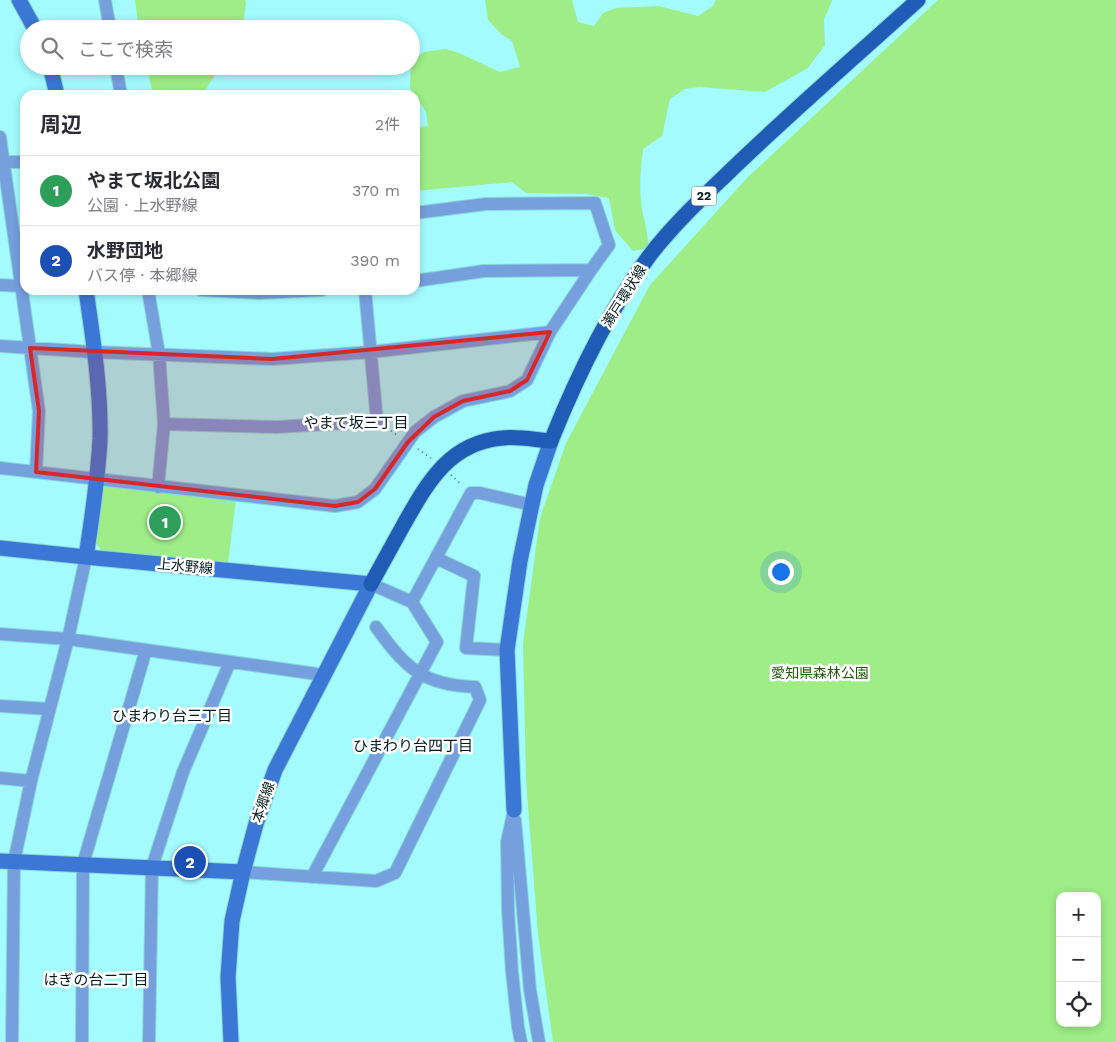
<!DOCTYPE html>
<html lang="ja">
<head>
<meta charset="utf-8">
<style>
  body { margin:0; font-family:"Work Sans","Noto Sans JP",sans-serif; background:#f7f7f7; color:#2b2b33 }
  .controls { position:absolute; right:15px; bottom:15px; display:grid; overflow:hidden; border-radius:10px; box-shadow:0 2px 8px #0003 }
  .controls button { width:45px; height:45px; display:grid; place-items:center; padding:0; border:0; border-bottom:1px solid #e1e1e2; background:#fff; color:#2b2b33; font:25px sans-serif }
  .you { position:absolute; left:780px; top:571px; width:18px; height:18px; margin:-12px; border:4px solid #fff; border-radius:50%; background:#1a73e8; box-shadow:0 0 0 8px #1a73e833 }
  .badge { display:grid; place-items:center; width:32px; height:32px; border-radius:50%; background:#c02f43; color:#fff; font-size:16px; font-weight:700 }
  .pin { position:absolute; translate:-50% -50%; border:2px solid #fff; box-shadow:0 1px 5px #0006 }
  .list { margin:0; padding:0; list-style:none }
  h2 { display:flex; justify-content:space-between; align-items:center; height:65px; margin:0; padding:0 20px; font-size:21px }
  h2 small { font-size:16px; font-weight:400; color:#7c7c81 }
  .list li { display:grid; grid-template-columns:32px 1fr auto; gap:15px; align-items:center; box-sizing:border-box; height:70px; padding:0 20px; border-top:1px solid #e1e1e2 }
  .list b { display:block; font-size:19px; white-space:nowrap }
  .list p { margin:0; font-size:16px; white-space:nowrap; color:#7c7c81 }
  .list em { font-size:16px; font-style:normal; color:#7c7c81 }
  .icon { flex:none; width:28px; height:28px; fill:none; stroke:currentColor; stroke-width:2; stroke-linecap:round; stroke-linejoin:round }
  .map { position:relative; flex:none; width:1116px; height:1042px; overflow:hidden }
  .search { position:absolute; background:#fff; box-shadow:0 2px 8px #0003; left:20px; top:20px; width:400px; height:55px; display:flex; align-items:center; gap:12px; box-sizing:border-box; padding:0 18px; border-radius:28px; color:#7c7c81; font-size:19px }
  .panel { position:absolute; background:#fff; box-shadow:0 2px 8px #0003; left:20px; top:90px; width:400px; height:205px; border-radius:15px }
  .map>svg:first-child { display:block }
  .green { fill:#9eed86; fill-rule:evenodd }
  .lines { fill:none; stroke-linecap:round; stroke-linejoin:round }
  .street-casing { stroke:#89d7da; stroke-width:14 }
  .secondary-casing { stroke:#89d7da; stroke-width:17 }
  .primary-casing { stroke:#89d7da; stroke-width:17 }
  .path { stroke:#50888a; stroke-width:2; stroke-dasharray:1 4; stroke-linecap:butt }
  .street { stroke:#769fde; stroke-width:12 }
  .secondary { stroke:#3b77d4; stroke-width:15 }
  .primary { stroke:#1f5cb6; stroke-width:15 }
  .marked { fill:#d62828; fill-opacity:0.2; stroke:#d62828; stroke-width:4; stroke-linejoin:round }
  .labels { text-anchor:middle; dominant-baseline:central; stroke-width:5; stroke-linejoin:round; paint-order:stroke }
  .shield { fill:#fff; stroke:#4d5e5f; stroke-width:1 }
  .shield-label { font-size:12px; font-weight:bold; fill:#01191a }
  .street-label { font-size:14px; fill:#01191a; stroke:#fff }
  .park-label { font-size:14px; fill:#22580b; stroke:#fff }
  .neighbourhood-label { font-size:15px; fill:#01191a; stroke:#fff }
</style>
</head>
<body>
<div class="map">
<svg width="1116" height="1042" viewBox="0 0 1116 1042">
  <rect width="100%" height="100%" fill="#a3fbfe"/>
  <path class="green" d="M135 0H245L246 4 242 29H139Z
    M485 0H572L578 22 594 26 603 13 616 8 659 6 698 16 713 6 716 0H832V1L824 19 825 45 808 68 765 92 699 87 685 89 670 99 662 136 643 149C641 166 639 183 641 201 642 217 649 231 648 248L633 251 615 230 609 198 585 194 526 193 512 182 415 191V128L428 126 426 112 410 88 411 63 424 52 446 49 459 53 500 72 520 67 512 41 501 34 488 20Z
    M938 0H1116V1042H553L538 934 526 780 523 644 540 518 566 443 650 285 747 178ZM1060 896H1097V1023H1060Z
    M147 66H221L202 95H153Z
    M105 486 236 500 228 562 102 551 96 543 100 489Z"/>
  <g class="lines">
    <defs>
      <path id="street" d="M105 0 110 29
        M116 66 121 95
        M0 137 39 411 36 472
        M0 162H25
        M415 281 484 271 591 270
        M0 285 20 286
        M148 290 159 354 164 424 158 487
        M201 290 259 293 322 290
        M0 346 94 352 272 359 371 352 550 332
        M164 424 277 427 377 421 365 290
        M0 468 335 506 358 502 375 489 415 432 434 417 463 401 510 391 527 380 550 332 591 270 609 245 595 203 486 204 415 213
        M436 558 474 576 466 648 507 650
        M412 602 471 493H480L532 505
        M0 634 68 639 324 675
        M0 706 49 709
        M0 778 31 781
        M514 810 507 842 508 910 512 972 518 1027 521 1042
        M515 820 530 990 539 1042
        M243 872 376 881 395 873 480 700 475 687C422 685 406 668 376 627
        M312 877 437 642 412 602 371 584
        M12 1042 14 862 31 781 68 639 86 557
        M82 1042 83 864 146 650
        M149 1042 152 867 183 772 230 662"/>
      <path id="secondary" d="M19 0 35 29
        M50 66 57 95
        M86 290C93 339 101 389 100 439 98 479 92 518 86 557
        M0 548 86 557 371 584 275 770 256 824 243 872 232 921 228 977 231 1042
        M514 810 507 650 520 561 536 485 551 441
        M0 861 243 872"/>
      <path id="primary" d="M371 584C382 564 393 544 404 524 428 482 449 443 502 438 518 436 536 440 551 441 577 376 608 311 650 255 673 225 701 199 728 173 790 113 855 57 918 0"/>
    </defs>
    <use href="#street" class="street-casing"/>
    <use href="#secondary" class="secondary-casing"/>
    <use href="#primary" class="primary-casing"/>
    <path class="path" d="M387 428 397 435
      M418 449 432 459
      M451 475 462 485"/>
    <use href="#street" class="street"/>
    <use href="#secondary" class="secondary"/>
    <use href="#primary" class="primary"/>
  </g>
  <path class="marked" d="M550 332 527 380 510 391 463 401 434 417 408 442 375 489 358 502 335 506 36 472 39 411 30 348 272 359Z"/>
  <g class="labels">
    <rect class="shield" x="691.5" y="186.5" width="25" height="19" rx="4"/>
    <g class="shield-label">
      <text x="704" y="196">22</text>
    </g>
    <g class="street-label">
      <text transform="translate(624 296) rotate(-58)">瀬戸環状線</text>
      <text transform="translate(185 566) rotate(5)">上水野線</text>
      <text transform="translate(263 802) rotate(-71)">本郷線</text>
    </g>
    <g class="park-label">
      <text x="820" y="673">愛知県森林公園</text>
    </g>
    <g class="neighbourhood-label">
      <text x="356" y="423">やまて坂三丁目</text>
      <text x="172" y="716">ひまわり台三丁目</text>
      <text x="413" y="746">ひまわり台四丁目</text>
      <text x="96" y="980">はぎの台二丁目</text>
    </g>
  </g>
</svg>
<div class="controls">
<button>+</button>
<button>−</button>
<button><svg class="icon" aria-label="locate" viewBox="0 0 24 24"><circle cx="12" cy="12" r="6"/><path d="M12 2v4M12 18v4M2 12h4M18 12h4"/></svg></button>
</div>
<div class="you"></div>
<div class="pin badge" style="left:165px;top:522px;background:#2e9e5b">1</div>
<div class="pin badge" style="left:190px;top:862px;background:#1a4fb4">2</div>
<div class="search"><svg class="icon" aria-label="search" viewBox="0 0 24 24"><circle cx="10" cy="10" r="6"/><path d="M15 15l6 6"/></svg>ここで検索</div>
<section class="panel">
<h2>周辺<small>2件</small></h2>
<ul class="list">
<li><span class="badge" style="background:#2e9e5b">1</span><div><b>やまて坂北公園</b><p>公園 · 上水野線</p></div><em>370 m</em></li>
<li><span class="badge" style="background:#1a4fb4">2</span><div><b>水野団地</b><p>バス停 · 本郷線</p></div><em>390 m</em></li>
</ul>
</section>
</div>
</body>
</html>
